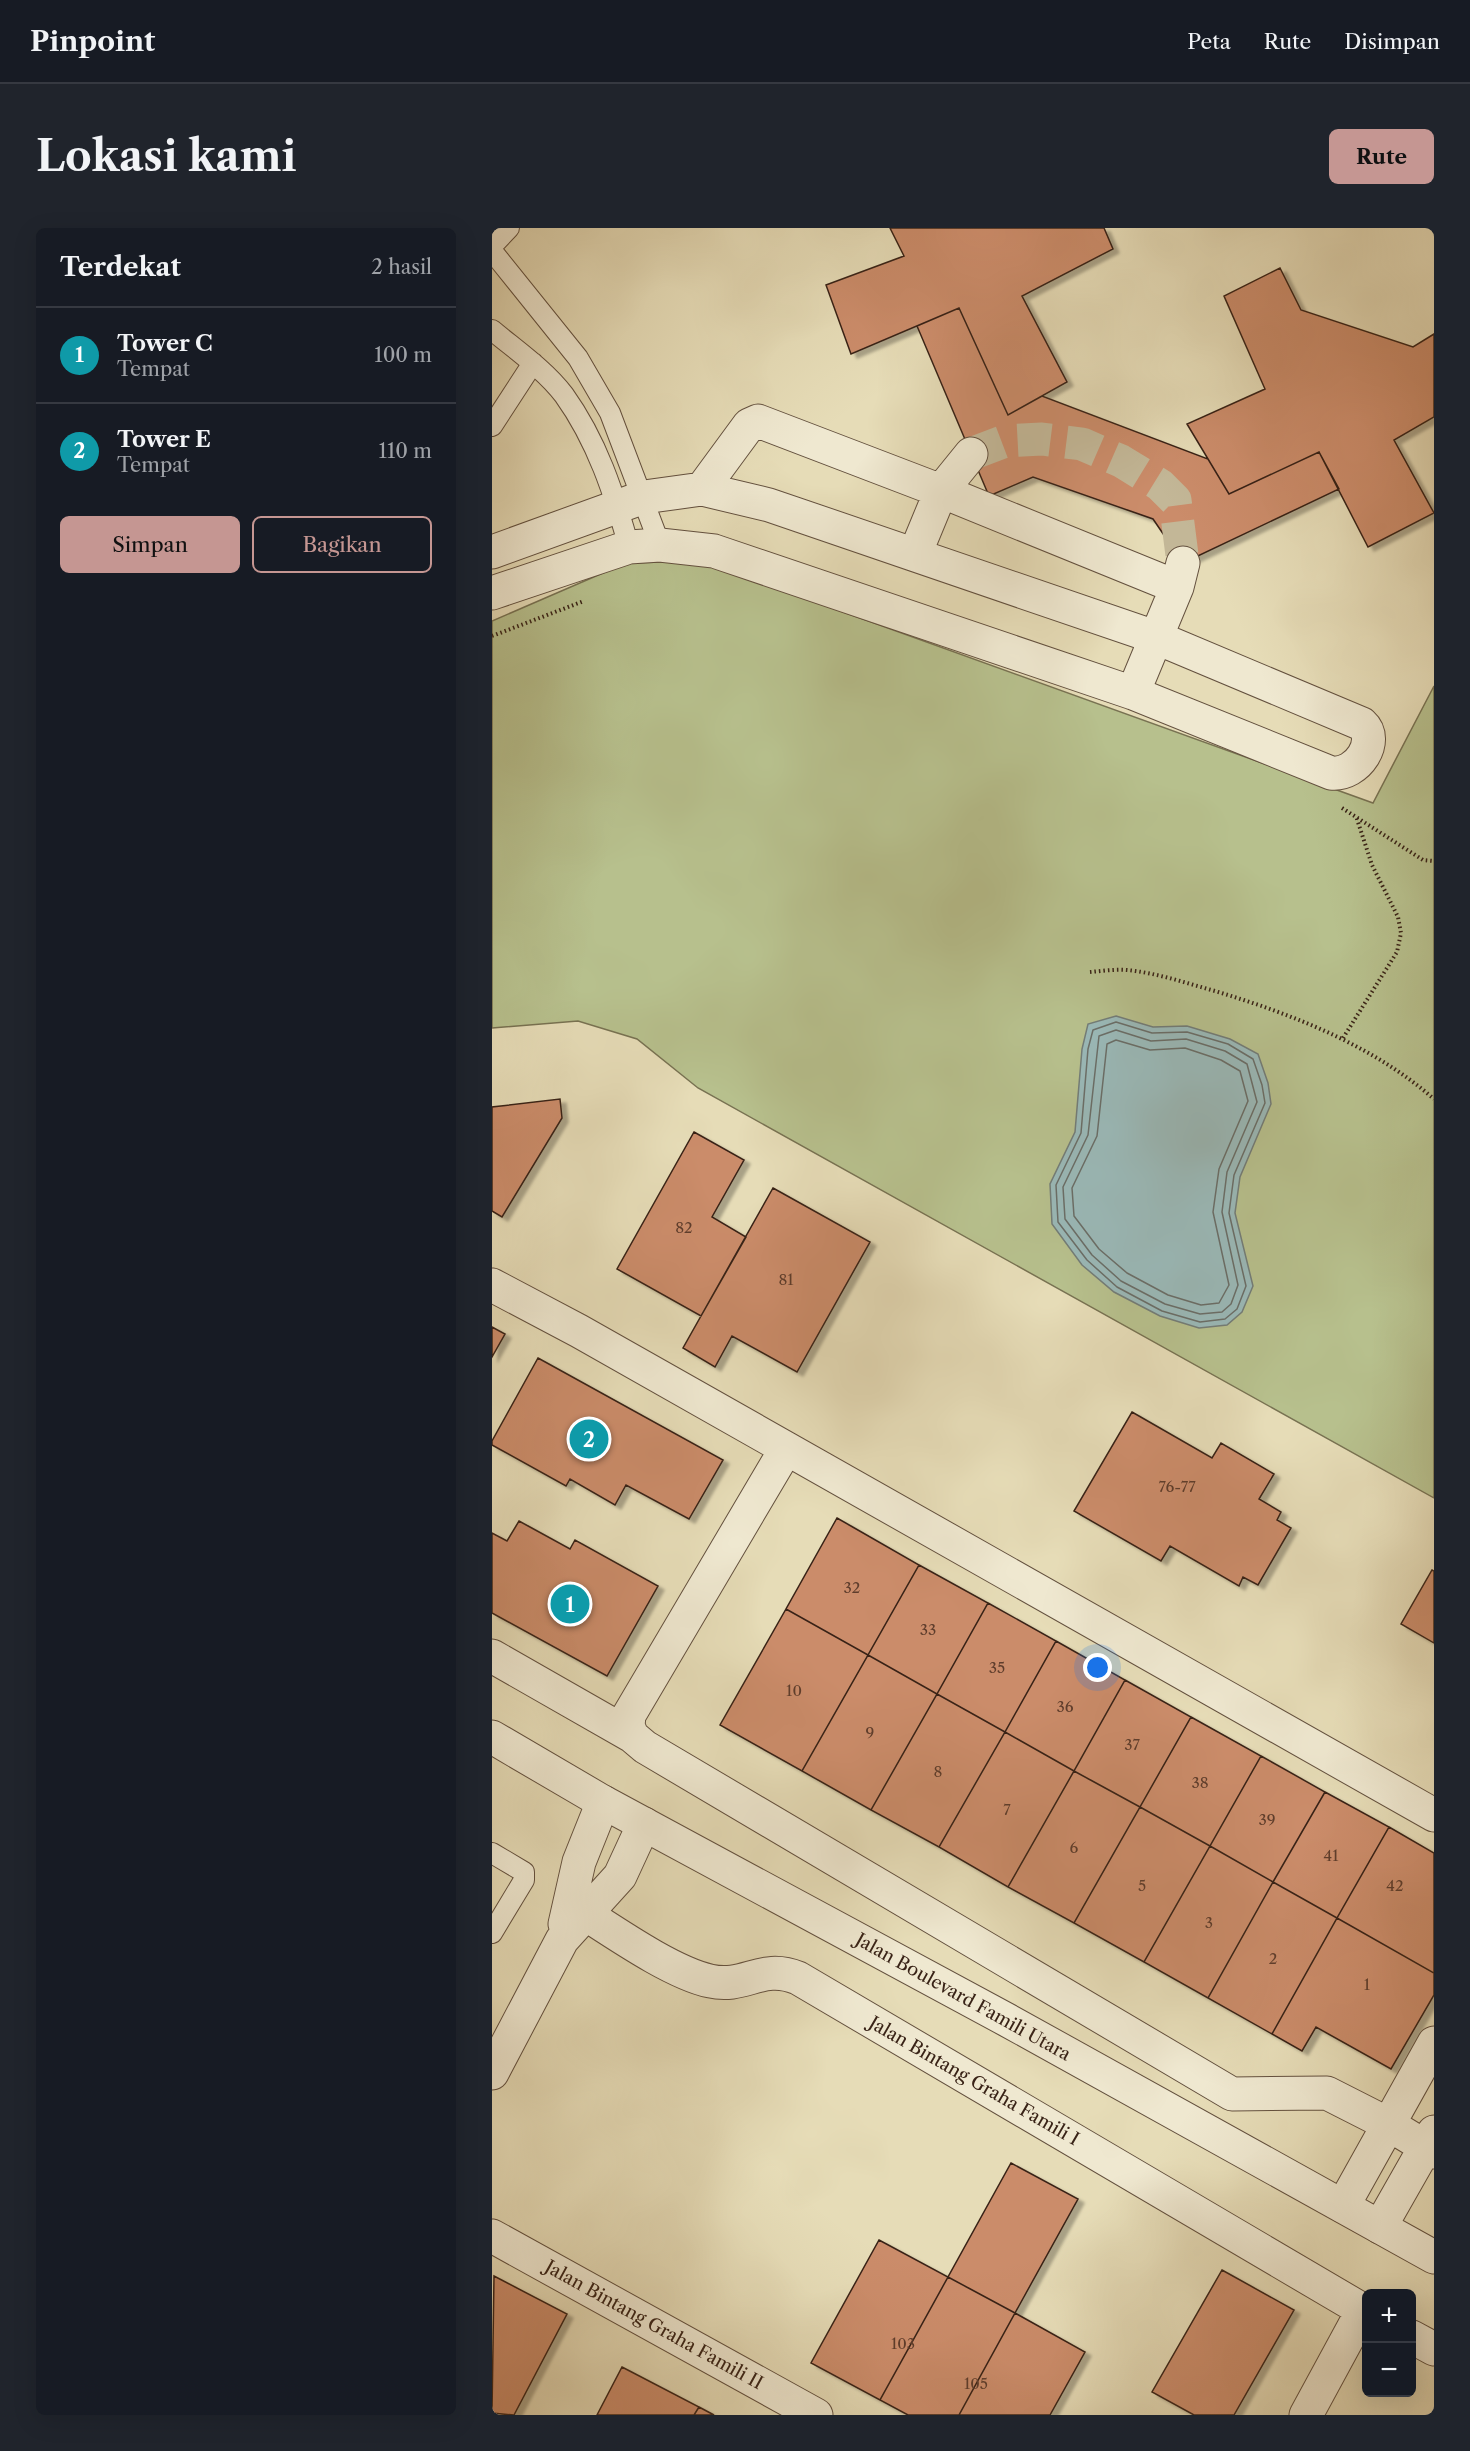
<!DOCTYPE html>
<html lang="id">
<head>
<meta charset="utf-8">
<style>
  body { margin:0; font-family:"Libre Caslon Text",serif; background:#20242c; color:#f1f3f6 }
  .controls { position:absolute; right:18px; bottom:18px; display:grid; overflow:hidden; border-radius:9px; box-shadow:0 6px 24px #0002 }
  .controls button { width:54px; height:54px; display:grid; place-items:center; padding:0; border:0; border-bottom:2px solid #363941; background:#171b24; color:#f1f3f6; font:30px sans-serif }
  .you { position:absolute; left:606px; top:1440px; width:21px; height:21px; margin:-15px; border:4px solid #fff; border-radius:50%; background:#1a73e8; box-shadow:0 0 0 9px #1a73e833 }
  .badge { display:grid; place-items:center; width:39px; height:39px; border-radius:50%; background:#c59692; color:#fff; font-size:20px; font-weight:700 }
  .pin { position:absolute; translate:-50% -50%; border:3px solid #fff; box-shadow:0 2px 6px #0006 }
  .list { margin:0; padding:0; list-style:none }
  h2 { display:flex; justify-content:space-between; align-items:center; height:78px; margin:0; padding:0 24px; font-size:26px }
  h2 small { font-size:20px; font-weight:400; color:#9ea1a6 }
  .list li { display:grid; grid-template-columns:39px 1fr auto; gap:18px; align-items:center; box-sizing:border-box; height:96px; padding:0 24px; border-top:2px solid #363941 }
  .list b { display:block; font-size:22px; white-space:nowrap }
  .list p { margin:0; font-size:20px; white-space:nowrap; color:#9ea1a6 }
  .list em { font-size:20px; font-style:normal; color:#9ea1a6 }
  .actions { display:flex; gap:12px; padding:18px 24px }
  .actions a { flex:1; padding:14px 0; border:2px solid #c59692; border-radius:9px; text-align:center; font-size:21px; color:#c59692 }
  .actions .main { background:#c59692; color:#111 }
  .map { position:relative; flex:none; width:942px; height:2187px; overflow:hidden; border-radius:9px }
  header { display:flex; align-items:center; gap:36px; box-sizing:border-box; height:84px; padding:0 30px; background:#171b24; border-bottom:2px solid #363941 }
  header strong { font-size:28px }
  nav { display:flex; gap:33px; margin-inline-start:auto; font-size:21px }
  .intro { display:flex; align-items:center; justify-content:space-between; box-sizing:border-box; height:144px; padding:0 36px }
  h1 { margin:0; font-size:42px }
  .button { padding:15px 27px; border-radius:9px; background:#c59692; color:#111; font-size:21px; font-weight:700 }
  main { display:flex; gap:36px; padding:0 36px }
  aside { flex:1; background:#171b24; border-radius:9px; box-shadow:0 6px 24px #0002 }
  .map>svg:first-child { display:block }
  .green { fill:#b7c08d; stroke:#787252; stroke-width:1.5 }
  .water { fill:#9ab9b8; stroke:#737d78; stroke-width:1.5 }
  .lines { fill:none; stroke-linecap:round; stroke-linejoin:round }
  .shore { stroke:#6a6e68; stroke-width:1.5 }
  .building { fill:#cb8c6b; stroke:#392317; stroke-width:1.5; filter:url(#shadow) }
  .minor-tunnel { stroke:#c3b797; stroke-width:33; stroke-dasharray:33 16; stroke-linecap:butt }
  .service-casing { stroke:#64513f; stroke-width:22 }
  .minor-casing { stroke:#64513f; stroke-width:35 }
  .tertiary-casing { stroke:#64513f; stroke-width:35 }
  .path { stroke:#392317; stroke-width:4; stroke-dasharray:1.5 3; stroke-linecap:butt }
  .service { stroke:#efe8d0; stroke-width:20 }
  .minor { stroke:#efe8d0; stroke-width:33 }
  .tertiary { stroke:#efe8d0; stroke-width:33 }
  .labels { text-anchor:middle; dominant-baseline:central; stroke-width:4.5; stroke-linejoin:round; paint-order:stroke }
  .number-label { font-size:15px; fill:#5e3d2c }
  .street-label { font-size:18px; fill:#392317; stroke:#efe8d0 }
</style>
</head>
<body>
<header>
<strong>Pinpoint</strong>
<nav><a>Peta</a><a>Rute</a><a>Disimpan</a></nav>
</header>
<div class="intro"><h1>Lokasi kami</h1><a class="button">Rute</a></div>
<main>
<aside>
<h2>Terdekat<small>2 hasil</small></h2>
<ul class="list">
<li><span class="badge" style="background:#0f9aa8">1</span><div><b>Tower C</b><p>Tempat</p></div><em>100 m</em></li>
<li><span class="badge" style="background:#0f9aa8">2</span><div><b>Tower E</b><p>Tempat</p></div><em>110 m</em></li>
</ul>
<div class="actions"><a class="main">Simpan</a><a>Bagikan</a></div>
</aside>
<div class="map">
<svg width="942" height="2187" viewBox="0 0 942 2187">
  <defs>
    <filter id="shadow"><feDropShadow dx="6" dy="4" stdDeviation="1.5" flood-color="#0004"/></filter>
  </defs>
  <rect width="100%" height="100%" fill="#e6dcb7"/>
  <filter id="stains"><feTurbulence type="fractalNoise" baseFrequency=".00333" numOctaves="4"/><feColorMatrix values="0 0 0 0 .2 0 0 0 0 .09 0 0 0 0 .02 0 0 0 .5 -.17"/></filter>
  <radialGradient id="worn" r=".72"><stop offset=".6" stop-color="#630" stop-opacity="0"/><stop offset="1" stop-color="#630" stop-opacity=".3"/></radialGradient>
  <path class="green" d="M210 333 881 575 942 458V1270L206 860 145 811 86 793 0 800V393L134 335Z"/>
  <path class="water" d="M624 788 661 799 695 798 738 811 766 826 776 855 779 876 748 949 743 985 761 1058 750 1084 735 1097 707 1100 668 1088 622 1064 590 1037 560 996 558 956 583 904 590 821 596 796Z"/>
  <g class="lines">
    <path class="shore" d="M624 794 660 805 695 804 736 816 761 831 770 857 773 875 742 947 737 985 754 1058 745 1081 733 1091 708 1094 670 1083 625 1059 595 1032 566 994 564 957 589 905 596 821 601 802Z
      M624 802 659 813 694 811 733 823 755 836 765 874 735 944 730 984 746 1057 739 1076 730 1084 708 1086 673 1076 629 1053 600 1027 573 991 571 959 596 907 607 808Z
      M624 812 658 822 693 820 729 832 748 843 756 873 727 941 721 984 737 1057 727 1075 709 1077 676 1067 635 1045 607 1021 582 988 580 960 605 908 615 816Z"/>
  </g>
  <path class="building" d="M398 0H612L621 21 530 68 575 154 516 187 467 80 359 126 334 57 412 28Z
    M788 40 809 82 921 119 942 106V189L902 212 942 285 876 319 827 224 737 266 695 196 773 161 732 68Z
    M467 80 516 187 550 168 716 231 737 266 827 224 847 261 691 335 661 291 541 249 497 268 425 98Z
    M68 871 70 890 10 989 0 983V879Z
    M202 904 252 932 220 989 254 1009 209 1088 125 1041Z
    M281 960 378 1014 305 1144 240 1108 223 1139 191 1120Z
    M0 1099 13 1106 0 1129Z
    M46 1130 231 1232 197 1291 134 1257 123 1277 78 1251 74 1258 0 1217V1213Z
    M640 1184 720 1230 729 1215 782 1246 767 1271 789 1284 785 1292 799 1300 766 1357 751 1349 747 1358 678 1318 669 1333 582 1283Z
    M345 1290 427 1337 376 1427 294 1381Z
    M27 1293 78 1321 83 1312 166 1358 115 1448 0 1385V1305L15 1313Z
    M427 1337 496 1375 445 1466 376 1427Z
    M940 1342 942 1343V1415L909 1396Z
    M496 1375 564 1413 513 1504 445 1466Z
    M294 1381 376 1427 310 1543 228 1497Z
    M564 1413 633 1452 582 1543 513 1504Z
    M376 1427 445 1466 379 1582 310 1543Z
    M633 1452 699 1489 648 1579 582 1543Z
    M445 1466 513 1504 447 1619 379 1582Z
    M699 1489 769 1528 718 1618 648 1579Z
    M513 1504 582 1543 516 1659 447 1619Z
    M769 1528 833 1564 781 1654 718 1618Z
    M582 1543 648 1579 582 1695 516 1659Z
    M833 1564 897 1599 845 1690 781 1654Z
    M648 1579 718 1618 652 1734 582 1695Z
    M897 1599 942 1625V1745L845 1690Z
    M718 1618 781 1654 716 1770 652 1734Z
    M781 1654 845 1690 780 1806 716 1770Z
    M845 1690 942 1745V1767L899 1841 824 1799 810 1823 780 1806Z
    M519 1935 586 1971 523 2085 456 2049Z
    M387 2012 456 2049 388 2172 319 2135Z
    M730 2042 802 2082 742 2187H702L660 2164Z
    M2 2048 75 2086 22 2187 0 2185Z
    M456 2049 523 2085 467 2187H416L388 2172Z
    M523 2085 593 2124 558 2187H467Z
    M130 2139 207 2179 202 2187H105Z
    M207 2179 222 2187H202Z"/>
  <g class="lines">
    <path class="minor-tunnel" d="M479 226 513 213 550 211 590 216 629 233 668 257 683 272 691 335"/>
    <defs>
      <path id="service" d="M0 18 17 0
        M0 23 86 130 118 185 168 317
        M0 102C24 122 53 142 72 167 105 213 122 265 137 319
        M0 198 41 135
        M0 1625 32 1644V1652L0 1705"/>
      <path id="minor" d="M479 226 449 263 685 359
        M210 261 257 197 266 193 449 263 423 326
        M0 324 152 269 210 261 277 277 663 409 870 496C888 512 866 548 839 545L641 465 222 323 168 317 137 319 0 365
        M641 465 685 359 691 335
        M0 1057 87 1103 942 1587
        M0 1428 140 1508 153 1519 740 1866 835 1865 896 1896 942 1924
        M140 1508 136 1498 137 1487 294 1221
        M78 1676C115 1699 177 1744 218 1753 254 1761 269 1735 306 1750L874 2084
        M73 1696 87 1634 111 1574
        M0 1845 70 1712 128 1648 152 1596
        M851 1978 942 1815
        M888 1999 942 1904
        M0 2008 324 2187
        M920 2109 942 2121
        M814 2187 871 2082"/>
      <path id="tertiary" d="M0 1509 111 1574 515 1792 942 2029"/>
    </defs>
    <use href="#service" class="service-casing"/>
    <use href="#minor" class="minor-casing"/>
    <use href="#tertiary" class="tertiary-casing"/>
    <path class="path" d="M0 408 92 373
      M850 580 931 632 942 633
      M598 744C610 743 623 741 635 742 665 745 694 755 723 763 802 787 880 817 942 871
      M851 810 905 724 909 705 906 689 880 637 864 588"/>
    <use href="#service" class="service"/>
    <use href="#minor" class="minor"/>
    <use href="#tertiary" class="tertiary"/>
  </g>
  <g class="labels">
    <g class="number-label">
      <text x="192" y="999">82</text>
      <text x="294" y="1051">81</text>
      <text x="685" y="1258">76-77</text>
      <text x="360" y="1359">32</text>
      <text x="436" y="1401">33</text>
      <text x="505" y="1439">35</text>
      <text x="302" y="1462">10</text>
      <text x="573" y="1478">36</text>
      <text x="378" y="1504">9</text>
      <text x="640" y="1516">37</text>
      <text x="446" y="1543">8</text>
      <text x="708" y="1554">38</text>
      <text x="515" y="1581">7</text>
      <text x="775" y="1591">39</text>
      <text x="582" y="1619">6</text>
      <text x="839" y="1627">41</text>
      <text x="650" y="1657">5</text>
      <text x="903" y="1657">42</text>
      <text x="717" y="1694">3</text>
      <text x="781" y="1730">2</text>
      <text x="875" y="1756">1</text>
      <text x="411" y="2115">103</text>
      <text x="484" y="2155">105</text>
    </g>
    <g class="street-label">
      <text transform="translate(471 1769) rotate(29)">Jalan Boulevard Famili Utara</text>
      <text transform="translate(482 1853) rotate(30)">Jalan Bintang Graha Famili I</text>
      <text transform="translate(162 2097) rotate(29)">Jalan Bintang Graha Famili II</text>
    </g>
  </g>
  <rect width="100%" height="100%" filter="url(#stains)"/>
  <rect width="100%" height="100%" fill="url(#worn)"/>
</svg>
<div class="controls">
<button>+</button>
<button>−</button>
</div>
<div class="you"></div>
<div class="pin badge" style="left:78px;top:1376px;background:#0f9aa8">1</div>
<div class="pin badge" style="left:97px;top:1211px;background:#0f9aa8">2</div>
</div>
</main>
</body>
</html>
